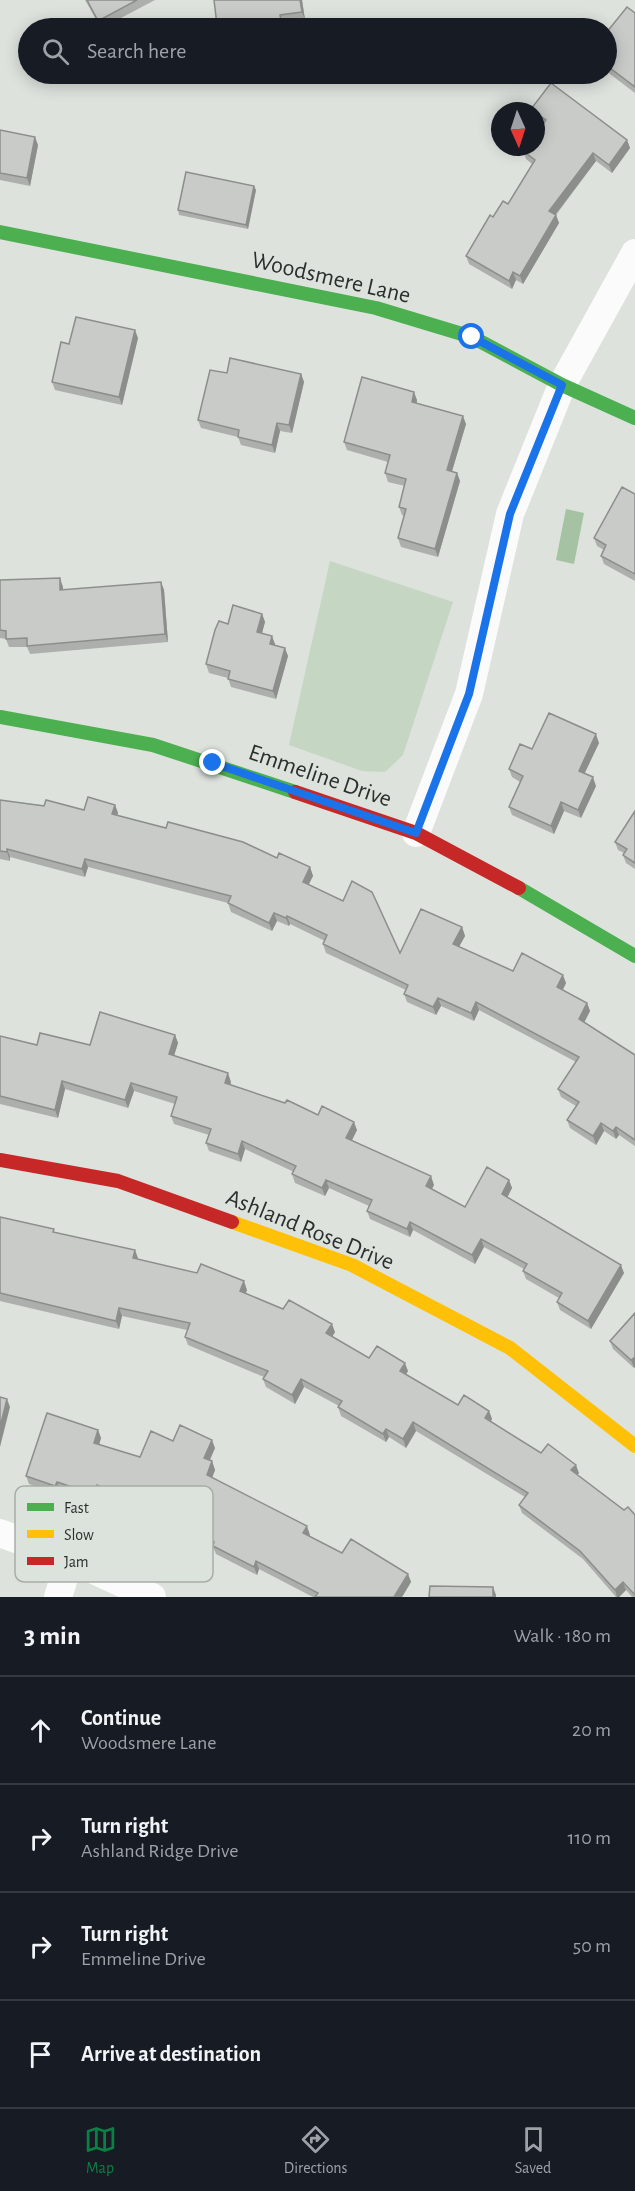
<!DOCTYPE html>
<html lang="en">
<head>
<meta charset="utf-8">
<style>
  body { margin:0; font-family:"Alegreya Sans",sans-serif; background:#242831; color:#f1f3f6 }
  .compass { position:absolute; left:491px; top:102px; width:54px; height:54px; border-radius:50%; background:#171b24; box-shadow:0 3px 15px #0003; rotate:177deg }
  .stop { position:absolute; width:18px; height:18px; margin:-14px; border:4px solid #1a73e8; border-radius:50%; background:#fff }
  .stop.end { background:#1a73e8; border-color:#fff; box-shadow:0 2px 6px #0008 }
  .list { margin:0; padding:0; list-style:none }
  h2 { display:flex; justify-content:space-between; align-items:center; height:78px; margin:0; padding:0 24px; font-size:26px }
  h2 small { font-size:20px; font-weight:400; color:#9ea1a6 }
  .list li { display:grid; grid-template-columns:39px 1fr auto; gap:18px; align-items:center; box-sizing:border-box; height:108px; padding:0 24px; border-top:2px solid #363941 }
  .list b { display:block; font-size:22px; white-space:nowrap }
  .list p { margin:0; font-size:20px; white-space:nowrap; color:#9ea1a6 }
  .list em { font-size:20px; font-style:normal; color:#9ea1a6 }
  .icon { flex:none; width:33px; height:33px; fill:none; stroke:currentColor; stroke-width:2; stroke-linecap:round; stroke-linejoin:round }
  .map { position:relative; flex:none; width:635px; height:1597px; overflow:hidden }
  .search { position:absolute; background:#171b24; box-shadow:0 3px 15px #0003; left:18px; right:18px; top:18px; height:66px; display:flex; align-items:center; gap:15px; box-sizing:border-box; padding:0 21px; border-radius:33px; color:#9ea1a6; font-size:22px }
  .sheet { height:510px; background:#171b24 }
  nav { display:flex; justify-content:space-around; align-items:center; box-sizing:border-box; height:84px; border-top:2px solid #363941; background:#171b24; font-size:16px; color:#9ea1a6 }
  nav a { display:grid; justify-items:center; gap:3px }
  nav .on { color:#0b8043 }
  .map>svg:first-child { display:block }
  .green { fill:#c5d6c3 }
  .water { fill:#a5c2a2 }
  .lines { fill:none; stroke-linecap:round; stroke-linejoin:round }
  .street { stroke:#fafbfa; stroke-width:28 }
  .fast { stroke:#4caf50; stroke-width:14 }
  .slow { stroke:#ffc107; stroke-width:14 }
  .jam { stroke:#c62828; stroke-width:14 }
  .wall { fill:#acafac }
  .shaded-wall { fill:#8c8e8c }
  .building { fill:#c8cbc8; stroke:#8c8e8c; stroke-width:1.5 }
  .route { stroke:#1a73e8; stroke-width:8 }
  .labels { text-anchor:middle; dominant-baseline:central; stroke-width:4.5; stroke-linejoin:round; paint-order:stroke }
  .street-label { font-size:24px; fill:#2d2f2c; stroke:#dce3dc }
  .key { fill:#dce3dc; stroke:#a8ada7; stroke-width:1.5 }
  .key-label { font-size:16px; fill:#2d2f2c }
</style>
</head>
<body>
<div class="map">
<svg width="635" height="1597" viewBox="0 0 635 1597">
  <rect width="100%" height="100%" fill="#dde2dd"/>
  <path class="green" d="M330 561 453 602 403 755 385 772 362 771 289 745Z"/>
  <path class="water" d="M566 509 584 513 574 564 556 560Z"/>
  <g class="lines">
    <path class="street" d="M416 833 469 694 510 514 562 385 635 253
      M0 1533 70 1559 152 1597
      M58 1597 70 1559"/>
    <path class="fast" d="M0 232 376 308 472 337 562 385 635 418
      M0 717 153 745 295 792
      M519 888 635 956"/>
    <path class="slow" d="M232 1222 352 1265 510 1348 635 1446"/>
    <path class="jam" d="M295 792 416 833 519 888
      M0 1160 118 1181 232 1222"/>
  </g>
  <path class="wall" d="M85 0H155L102 28H101Z
    M302 0 305 20 283 23 284 28H218L217 25Z
    M635 13V93L606 71V33Z
    M531 109 627 140 630 148 612 173 596 161 556 215 559 223 523 284 516 280 512 289 469 264 466 256 493 217 508 204 532 164 526 159 523 151 543 124 536 119V111H532Z
    M0 130 38 145 30 186 0 180Z
    M256 190 248 229 179 215 178 210Z
    M138 338 122 405 55 390 52 382 69 344Z
    M227 373 301 374 304 382 292 433 280 431 275 453 241 445 238 437 201 428 198 420Z
    M417 400V403L466 424 452 471 457 473 460 481 438 557 401 547 398 538 404 516 402 515 399 507 405 486 388 482 385 473 388 462 347 450 344 442Z
    M635 494V581L604 564 601 556 604 550 597 546 594 538Z
    M0 580 63 587V590L161 582 164 590 168 642 30 654 27 647H9L6 639 0 638Z
    M262 614 265 622 262 633 288 656 276 699 231 687 228 678 209 673 206 664 228 624Z
    M599 743 584 773 596 786 581 818 564 811 554 834 512 815 509 807 520 782 512 777 509 769 532 749Z
    M0 800 84 810 115 805 118 813 117 815 310 867 313 876 308 885 400 953 462 927 465 936 459 947 513 971 566 983 563 990 587 1003 590 1011 584 1022 635 1055V1146L619 1135 616 1139 604 1131 596 1145 570 1128 567 1120 576 1106 561 1097 558 1089 576 1062 479 1010 474 1021 441 1006 436 1015 407 1002 404 994 406 990 326 953 323 944 325 941 290 924 289 926 277 921 272 931 231 912 228 903 88 867 85 877 10 857V861L0 859Z
    M635 811V869L626 863 623 855 624 853 618 850 615 842Z
    M175 1035 178 1043 174 1056 231 1082 230 1085 357 1130 352 1140 434 1185 432 1189 465 1207 509 1180 512 1188 507 1197 624 1273 591 1329 560 1310 557 1302 559 1298 526 1279 523 1271 524 1269 484 1247 475 1264 413 1230 410 1237 370 1219 367 1211 369 1206 329 1188 325 1196 295 1183 292 1174 294 1172 245 1149 241 1162 209 1151 206 1143 209 1135 174 1124 171 1116 175 1104 134 1091 128 1108 65 1089 58 1118 0 1104V1036L37 1045H90Z
    M0 1217 138 1258 137 1259 247 1290 245 1294 335 1332 332 1337 369 1358 408 1371 406 1374 458 1405 489 1411 492 1419 491 1421 541 1453 579 1473 577 1475 624 1510 635 1515V1597H632L626 1590 619 1597H616L583 1559 522 1513 519 1505 525 1497 416 1431 406 1448 389 1437 386 1442 341 1416 338 1407 339 1406 304 1387 295 1404 266 1387 263 1379 264 1377 188 1345 185 1337 187 1330 122 1316 119 1329 0 1301Z
    M635 1313 634 1368 613 1349 610 1341Z
    M98 1430 101 1438 99 1445 140 1457 173 1441 215 1448 210 1460 212 1461 215 1470 212 1478 310 1535 309 1536 342 1553 408 1574 411 1582 402 1597H313L259 1569 257 1575 216 1554 214 1549 155 1523 153 1517 100 1493 96 1502 60 1490 58 1494 29 1484 26 1476Z"/>
  <path class="shaded-wall" d="M300 0H302L305 20 302 12Z
    M280 15 283 23 284 28H282Z
    M35 137 38 145 30 186 27 178Z
    M627 140 630 148 612 173 609 165Z
    M593 153 596 161 552 219 549 211Z
    M254 186 256 190 248 229 246 225Z
    M556 215 559 223 523 284 520 276Z
    M513 272 516 280 512 289 509 281Z
    M135 330 138 338 122 405 119 397Z
    M301 374 304 382 292 433 289 425Z
    M414 392 417 400 415 410 412 402Z
    M463 416 466 424 450 478 447 470Z
    M277 423 280 431 275 453 272 445Z
    M457 473 460 481 438 557 435 549Z
    M60 578 63 587V598L60 590Z
    M161 582 164 590 168 642 165 634Z
    M262 614 265 622 260 640 257 632Z
    M272 636 275 644 273 652 270 644Z
    M285 648 288 656 276 699 273 691Z
    M596 734 599 743 582 779 579 771Z
    M593 777 596 786 581 818 578 810Z
    M561 802 564 811 554 834 551 826Z
    M115 805 118 813 115 822 112 814Z
    M7 849 10 857V861L7 852Z
    M85 859 88 867 85 877 82 869Z
    M310 867 313 876 306 890 303 882Z
    M274 913 277 921 272 931 269 923Z
    M287 916 290 924 289 926 286 918Z
    M462 927 465 936 456 952 453 944Z
    M563 975 566 983 560 995 557 987Z
    M438 998 441 1006 436 1015 433 1007Z
    M476 1002 479 1010 474 1021 471 1013Z
    M587 1003 590 1011 582 1027 579 1019Z
    M175 1035 178 1043 172 1062 169 1054Z
    M228 1073 231 1082 228 1091 225 1083Z
    M62 1081 65 1089 58 1118 55 1110Z
    M131 1083 134 1091 128 1108 125 1100Z
    M354 1122 357 1130 349 1146 346 1138Z
    M601 1123 604 1131 596 1145 593 1136Z
    M616 1127 619 1135 616 1139 613 1131Z
    M242 1141 245 1149 241 1162 238 1154Z
    M431 1176 434 1185 429 1194 426 1186Z
    M326 1180 329 1188 325 1196 322 1188Z
    M509 1180 512 1188 505 1202 502 1194Z
    M410 1222 413 1230 410 1237 407 1229Z
    M481 1239 484 1247 475 1264 472 1255Z
    M135 1250 138 1258 136 1266 133 1258Z
    M621 1265 624 1273 591 1329 588 1321Z
    M244 1281 247 1290 243 1300 240 1291Z
    M119 1308 122 1316 119 1329 116 1321Z
    M332 1324 335 1332 329 1342 326 1333Z
    M635 1357V1367L634 1368 631 1360Z
    M405 1363 408 1371 403 1379 400 1371Z
    M301 1379 304 1387 295 1404 292 1395Z
    M7 1399 10 1407 0 1447V1427Z
    M489 1411 492 1419 488 1426 485 1418Z
    M413 1422 416 1431 406 1448 403 1439Z
    M386 1429 389 1437 386 1442 383 1434Z
    M98 1430 101 1438 97 1451 94 1443Z
    M212 1440 215 1448 207 1466 204 1458Z
    M212 1461 215 1470 210 1483 207 1475Z
    M576 1465 579 1473 574 1478 571 1470Z
    M57 1482 60 1490 58 1494 55 1486Z
    M97 1485 100 1493 96 1502 93 1494Z
    M307 1526 310 1535 306 1541 303 1533Z
    M256 1561 259 1569 257 1575 254 1567Z
    M408 1574 411 1582 402 1597H394Z
    M623 1582 626 1590 619 1597H617L615 1590Z
    M493 1587 496 1595V1597H493Z"/>
  <path class="building" d="M87 0H137L98 21Z
    M214 0H300L302 12 280 15 282 28H229V24L217 25Z
    M627 7 635 13V87L606 65V33Z
    M551 83 627 140 609 165 593 153 549 211 556 215 520 276 513 272 509 281 466 256 490 215 493 217 503 201 508 204 535 160 523 151 526 147H536V133L546 120 536 113V111H534L531 109Z
    M0 130 35 137 27 178 0 173Z
    M186 172 254 186 246 225 178 210Z
    M76 317 135 330 119 397 52 382 61 342 69 344Z
    M230 358 301 374 289 425 277 423 272 445 238 437 239 430 198 420 210 370 227 373Z
    M362 377 414 392 412 402 463 416 447 470 457 473 435 549 398 538 406 509 399 507 406 479 385 473 390 455 344 442Z
    M622 487 635 494V574L601 556 606 545 594 538Z
    M60 578V590L161 582 165 634 27 646V638L6 639V631L0 630V580Z
    M233 605 262 614 257 632 272 636 270 644 285 648 273 691 228 679 230 671 206 664 215 630 219 621 228 624Z
    M549 713 596 734 579 771 593 777 578 810 561 802 551 826 509 807 523 776 509 769 520 744 532 749Z
    M88 797 115 805 112 814 166 828 168 822 243 842 277 858 279 853 310 867 303 882 343 901 352 881 372 892 400 953 421 909 462 927 453 944 513 971 522 953 563 975 557 987 587 1003 579 1019 635 1055V1140L616 1127 613 1131 601 1123 593 1136 567 1120 579 1102 558 1089 579 1057 476 1002 471 1013 438 998 433 1007 404 994 408 985 323 944 327 935 287 916 286 918 274 913 269 923 228 903 231 896 85 859 82 869 7 849V852L0 851V800L44 806 46 800 84 810Z
    M635 811V863L623 855 627 849 615 842Z
    M100 1012 175 1035 169 1054 228 1073 225 1083 285 1103 287 1100 318 1115 322 1106 354 1122 346 1138 431 1176 426 1186 465 1207 487 1167 509 1180 502 1194 621 1265 588 1321 557 1302 562 1293 523 1271 527 1264 481 1239 472 1255 410 1222 407 1229 367 1211 372 1200 326 1180 322 1188 292 1174 296 1166 242 1141 238 1154 206 1143 211 1129 171 1116 177 1097 131 1083 125 1100 62 1081 55 1110 0 1096V1036L37 1045 40 1033 90 1045Z
    M0 1217 54 1229 53 1232 135 1250 133 1258 197 1273 201 1264 244 1281 240 1291 283 1309 289 1300 332 1324 326 1333 369 1358 377 1346 405 1363 400 1371 458 1405 464 1395 489 1411 485 1418 541 1453 548 1444 576 1465 571 1470 624 1510 628 1507 635 1515V1595L623 1582 615 1590 580 1551 519 1505 528 1493 413 1422 403 1439 386 1429 383 1434 338 1407 342 1401 301 1379 292 1395 263 1379 268 1371 185 1337 190 1323 119 1308 116 1321 0 1293Z
    M635 1313V1357L631 1360 610 1341Z
    M0 1397 7 1399 0 1427Z
    M47 1413 98 1430 94 1443 140 1457 151 1431 173 1441 180 1425 212 1440 204 1458 212 1461 207 1475 307 1526 303 1533 342 1553 351 1539 408 1574 394 1597H315L318 1593 256 1561 254 1567 213 1546 214 1542 152 1515 154 1511 97 1485 93 1494 57 1482 55 1486 26 1476Z
    M430 1586 493 1587V1597H429Z"/>
  <g class="lines">
    <path class="route" d="M213 763 416 833 469 694 510 514 562 385 472 337"/>
  </g>
  <g class="labels">
    <g class="street-label">
      <text transform="translate(331 278) rotate(13)">Woodsmere Lane</text>
      <text transform="translate(320 776) rotate(19)">Emmeline Drive</text>
      <text transform="translate(310 1230) rotate(22)">Ashland Rose Drive</text>
    </g>
  </g>
  <rect x="15" y="1486" width="198" height="96" rx="9" class="key"/>
  <rect x="27" y="1503" width="27" height="8" fill="#4caf50"/>
  <rect x="27" y="1530" width="27" height="8" fill="#ffc107"/>
  <rect x="27" y="1557" width="27" height="8" fill="#c62828"/>
  <g class="key-label">
    <text x="64" y="1513">Fast</text>
    <text x="64" y="1540">Slow</text>
    <text x="64" y="1567">Jam</text>
  </g>
</svg>
<svg class="compass" viewBox="-18 -18 36 36"><path d="M0-13l5 13h-10z" fill="#e53935"/><path d="M0 13l5-13h-10z" fill="#9ea1a6"/></svg>
<div class="stop" style="left:472px;top:337px"></div>
<div class="stop end" style="left:213px;top:763px"></div>
<div class="search"><svg class="icon" aria-label="search" viewBox="0 0 24 24"><circle cx="10" cy="10" r="6"/><path d="M15 15l6 6"/></svg>Search here</div>
</div>
<section class="sheet">
<h2>3 min<small>Walk · 180 m</small></h2>
<ul class="list">
<li><svg class="icon" aria-label="ahead" viewBox="0 0 24 24"><path d="M12 20V5M6 11l6-6 6 6"/></svg><div><b>Continue</b><p>Woodsmere Lane</p></div><em>20 m</em></li>
<li><svg class="icon" aria-label="right" viewBox="0 0 24 24"><path d="M7 20v-9h11M14 6l5 5-5 5"/></svg><div><b>Turn right</b><p>Ashland Ridge Drive</p></div><em>110 m</em></li>
<li><svg class="icon" aria-label="right" viewBox="0 0 24 24"><path d="M7 20v-9h11M14 6l5 5-5 5"/></svg><div><b>Turn right</b><p>Emmeline Drive</p></div><em>50 m</em></li>
<li><svg class="icon" aria-label="arrive" viewBox="0 0 24 24"><path d="M6 21V4h12l-3 4 3 4H6"/></svg><div><b>Arrive at destination</b></div></li>
</ul>
</section>
<nav>
<a class="on"><svg class="icon" aria-label="map" viewBox="0 0 24 24"><path d="M3 6l6-2 6 2 6-2v14l-6 2-6-2-6 2zM9 4v14M15 6v14"/></svg>Map</a>
<a><svg class="icon" aria-label="directions" viewBox="0 0 24 24"><path d="M12 3l9 9-9 9-9-9zM9 14v-3h6M13 9l2 2-2 2"/></svg>Directions</a>
<a><svg class="icon" aria-label="saved" viewBox="0 0 24 24"><path d="M7 4h10v16l-5-4-5 4z"/></svg>Saved</a>
</nav>
</body>
</html>
